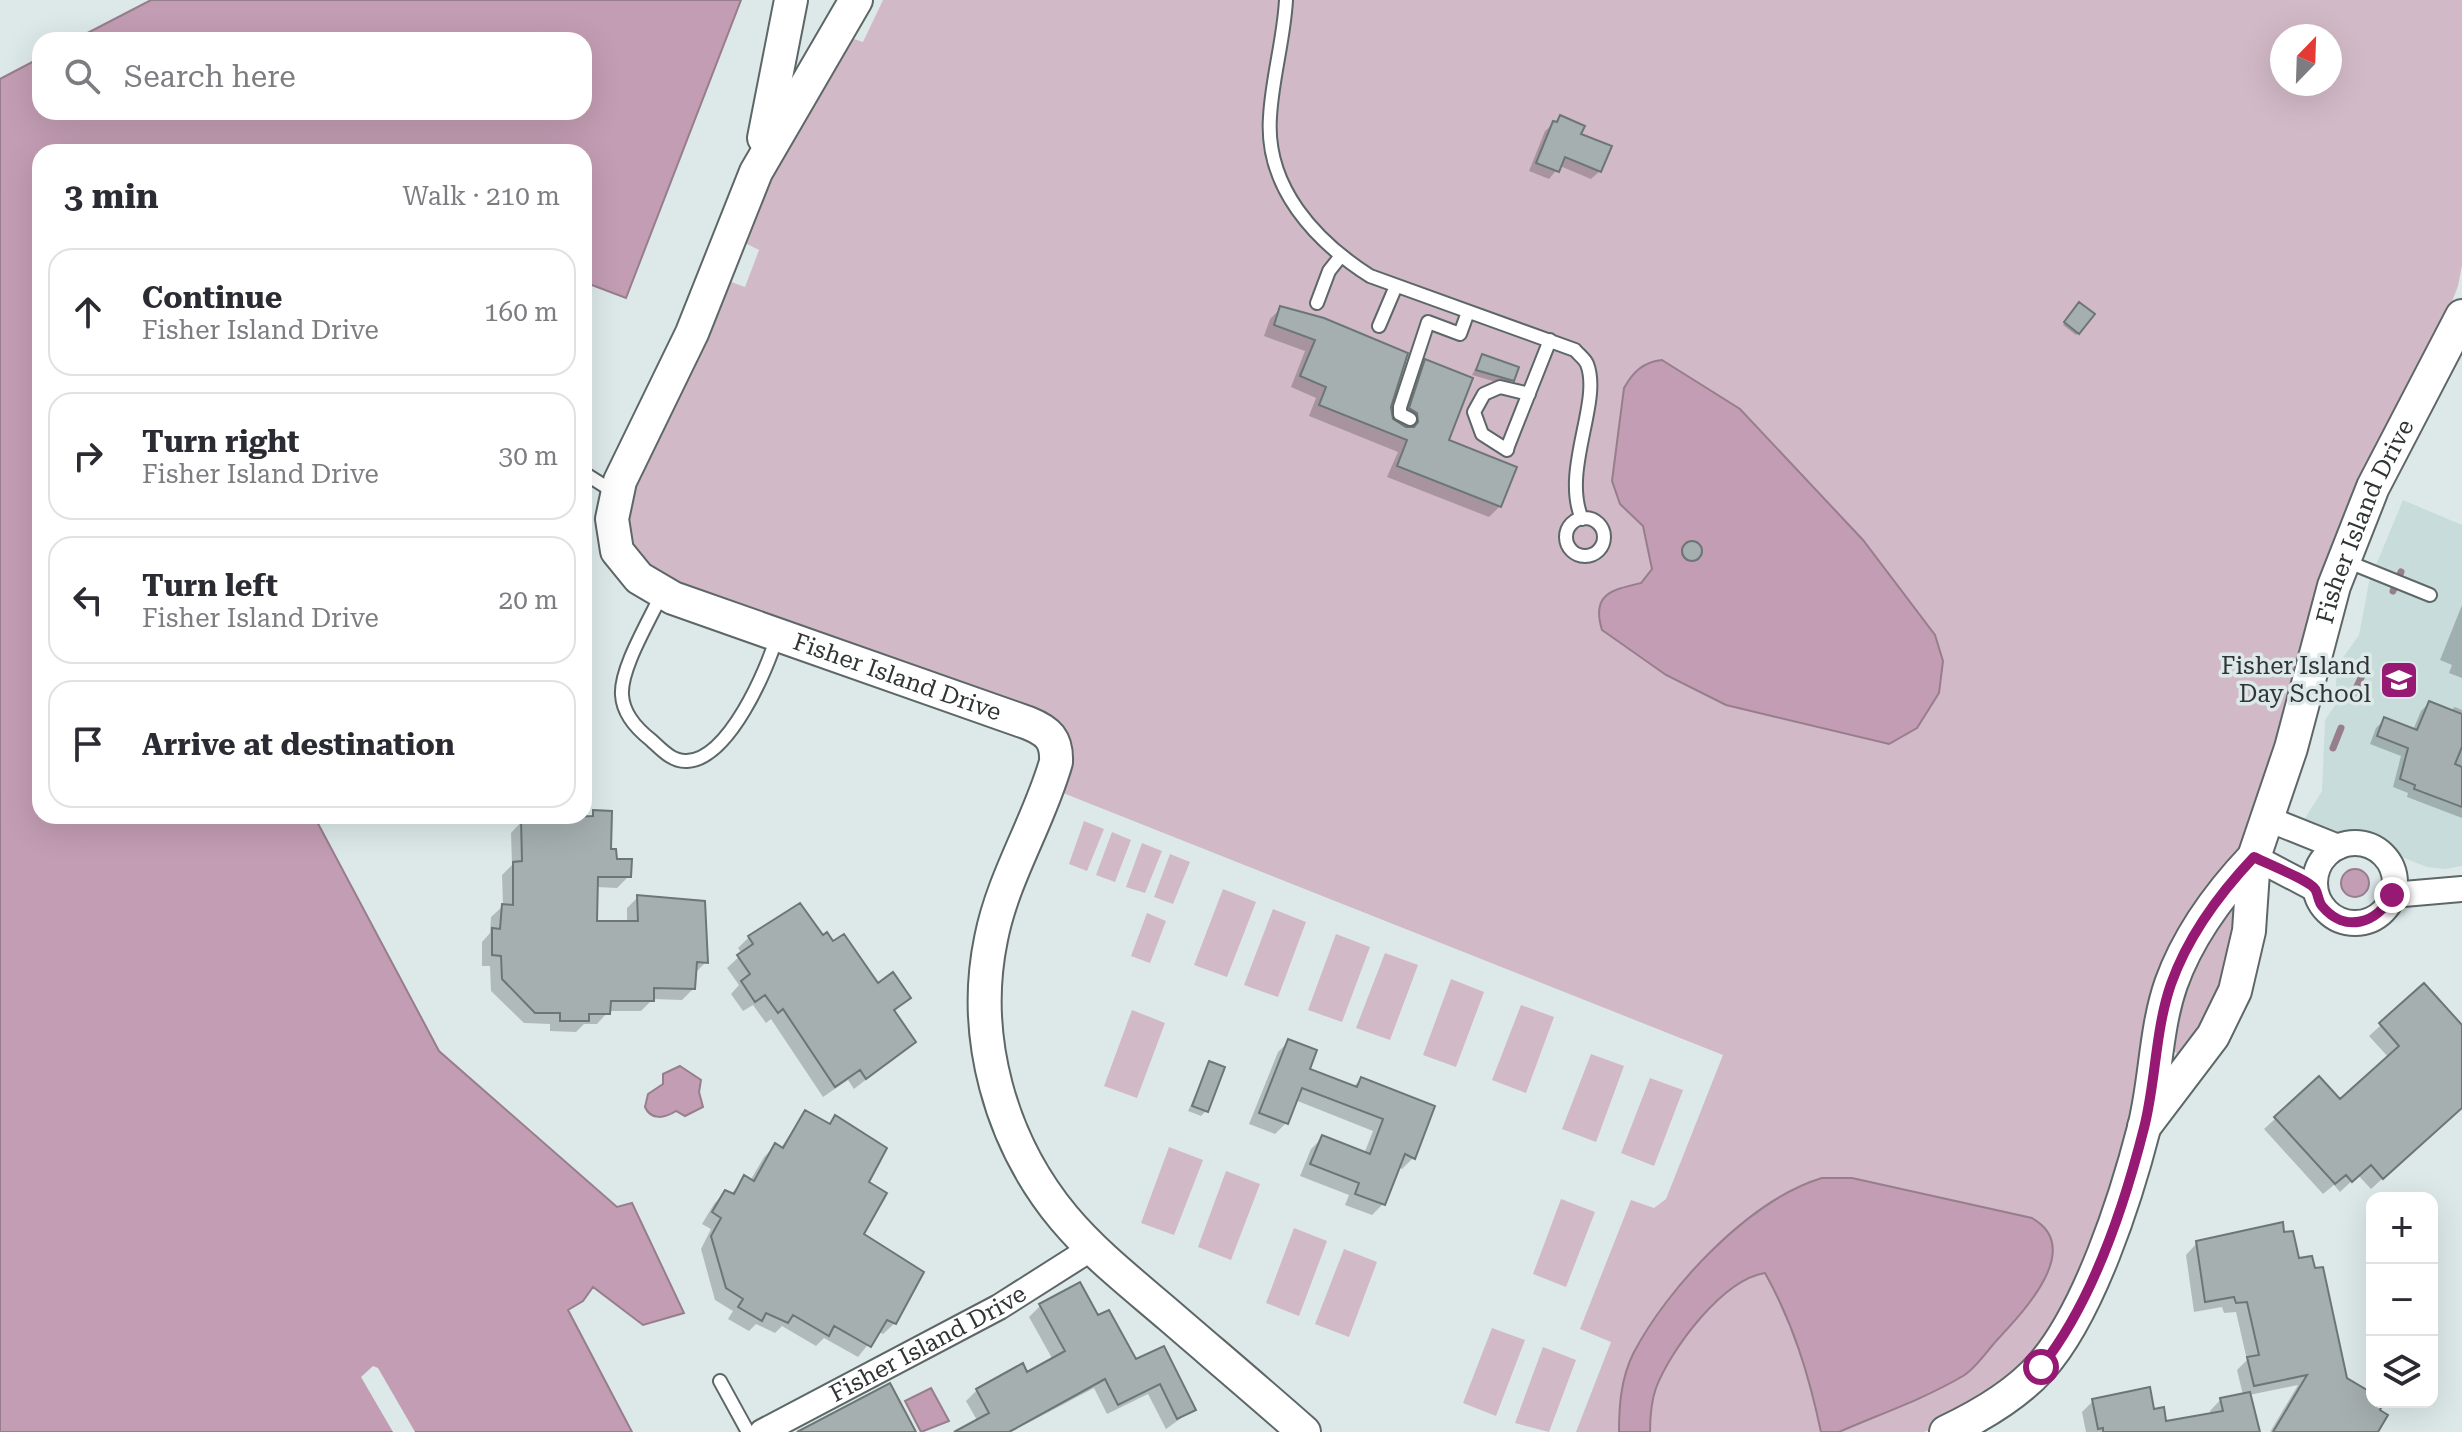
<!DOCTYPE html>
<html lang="en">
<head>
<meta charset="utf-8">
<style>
  body { margin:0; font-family:"Roboto Serif",serif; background:#f2f2f3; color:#2b2b33 }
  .controls { position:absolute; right:24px; bottom:24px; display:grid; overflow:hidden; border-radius:16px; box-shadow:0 8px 32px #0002 }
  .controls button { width:72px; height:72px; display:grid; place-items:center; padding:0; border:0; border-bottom:2px solid #e1e1e2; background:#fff; color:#2b2b33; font:40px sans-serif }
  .compass { position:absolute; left:2270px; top:24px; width:72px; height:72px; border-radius:50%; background:#fff; box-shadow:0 8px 32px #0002; rotate:23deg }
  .stop { position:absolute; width:24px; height:24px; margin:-18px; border:6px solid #961973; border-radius:50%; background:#fff }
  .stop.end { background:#961973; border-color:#fff; box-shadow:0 2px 8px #0008 }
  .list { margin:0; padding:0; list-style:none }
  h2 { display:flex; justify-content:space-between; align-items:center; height:104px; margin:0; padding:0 32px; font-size:34px }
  h2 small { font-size:26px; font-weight:400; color:#7c7c81 }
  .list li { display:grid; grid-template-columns:52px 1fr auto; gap:24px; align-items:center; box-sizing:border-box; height:128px; margin:0 16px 16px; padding:0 16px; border:2px solid #e1e1e2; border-radius:24px }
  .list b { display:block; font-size:30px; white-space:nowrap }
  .list p { margin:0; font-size:26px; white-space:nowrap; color:#7c7c81 }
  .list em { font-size:26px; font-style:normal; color:#7c7c81 }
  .icon { flex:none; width:44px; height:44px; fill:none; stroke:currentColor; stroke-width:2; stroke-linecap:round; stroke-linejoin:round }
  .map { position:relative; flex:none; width:2462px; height:1432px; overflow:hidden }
  .search { position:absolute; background:#fff; box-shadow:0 8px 32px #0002; left:32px; top:32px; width:560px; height:88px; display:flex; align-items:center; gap:20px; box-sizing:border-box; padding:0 28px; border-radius:24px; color:#7c7c81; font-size:30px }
  .panel { position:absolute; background:#fff; box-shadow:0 8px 32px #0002; left:32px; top:144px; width:560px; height:680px; border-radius:24px }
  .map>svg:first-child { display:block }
  .built { fill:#c9dcdc }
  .green { fill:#d2b9c7; fill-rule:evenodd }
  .water { fill:#c39db3; stroke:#977e8d; stroke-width:2 }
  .pier { fill:#dde9e9 }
  .shadow { fill:#0003 }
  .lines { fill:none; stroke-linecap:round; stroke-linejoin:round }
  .stream { stroke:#977e8d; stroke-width:7 }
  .building { fill:#a5afb0; stroke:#6c7676; stroke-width:2 }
  .lane-casing { stroke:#5d6767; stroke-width:16 }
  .street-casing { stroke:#5d6767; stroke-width:28 }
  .secondary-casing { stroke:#5d6767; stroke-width:36 }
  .lane { stroke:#fff; stroke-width:12 }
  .street { stroke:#fff; stroke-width:24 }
  .secondary { stroke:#fff; stroke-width:32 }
  .route { stroke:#961973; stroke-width:10 }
  .labels { text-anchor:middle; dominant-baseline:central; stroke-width:7; stroke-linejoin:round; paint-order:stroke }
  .street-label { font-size:24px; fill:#303434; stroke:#dde9e9 }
  .poi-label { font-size:24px; fill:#303434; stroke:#dde9e9; text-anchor:end }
</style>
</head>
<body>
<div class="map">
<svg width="2462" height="1432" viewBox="0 0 2462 1432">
  <rect width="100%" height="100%" fill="#dde9e9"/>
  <path class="built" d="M2403 500 2462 525V866L2445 869 2427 867 2399 856 2381 839 2370 834 2335 833 2304 820 2322 791 2325 720 2335 705 2337 666 2359 635 2369 582Z"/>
  <path class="green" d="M883 0H2462V265L2458 286 2251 825 2236 856 2127 1141 2073 1295 2022 1377 1948 1423 1924 1432H1576L1611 1342 1580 1329 1631 1200 1654 1208 1666 1199 1723 1055 1058 791 1071 751 1069 736 1055 723 644 571 623 531 626 494 726 280 745 287 759 250 741 241 771 162 845 36 863 42ZM2282 36H2330V84H2282Z
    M1084 821 1104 829 1087 871 1069 864Z
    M1112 832 1131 840 1115 882 1096 875Z
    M1142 843 1162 851 1145 893 1126 887Z
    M1170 854 1190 862 1173 904 1154 897Z
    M2240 885 2229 984 2187 1051 2178 1055 2169 1045 2187 969Z
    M1223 889 1256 902 1227 977 1194 965Z
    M1273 909 1306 922 1278 997 1244 985Z
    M1147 913 1166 921 1150 963 1131 956Z
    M1336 934 1370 947 1342 1022 1308 1010Z
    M1385 953 1418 965 1390 1040 1356 1028Z
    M1451 979 1484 992 1456 1067 1423 1055Z
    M1521 1005 1554 1017 1526 1093 1492 1080Z
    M1132 1010 1165 1023 1137 1098 1104 1086Z
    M1591 1054 1624 1066 1596 1142 1562 1129Z
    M1650 1078 1683 1090 1654 1166 1621 1153Z
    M1169 1147 1203 1160 1174 1235 1141 1223Z
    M1226 1171 1260 1184 1231 1260 1198 1247Z
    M1561 1199 1595 1212 1566 1287 1533 1274Z
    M1294 1228 1327 1241 1299 1316 1266 1303Z
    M1344 1249 1377 1262 1349 1337 1315 1324Z
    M1492 1328 1525 1340 1496 1416 1463 1403Z
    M1543 1347 1576 1360 1549 1432 1515 1423Z"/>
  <path class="water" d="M151 0H741L626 298 584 282V152H40V816H314L439 1051 617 1207 632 1203 684 1313 643 1325 593 1287 583 1301 568 1310 632 1432H0V79L40 58V112H584V40H74Z
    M1662 360 1740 409 1863 540 1935 635 1943 661 1939 693 1917 728 1889 744 1726 705 1666 675 1602 630C1591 594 1611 590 1641 583L1652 569 1643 526 1620 504 1612 481 1624 388C1633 372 1643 362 1662 360Z
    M2341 883a14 14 0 1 1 28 0a14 14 0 1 1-28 0Z
    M680 1066 701 1080 699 1092 703 1107 685 1116 676 1111C665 1118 651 1121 645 1107L648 1094 663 1084V1074Z
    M1822 1178H1852L2032 1218C2085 1248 2023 1312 1997 1340 1987 1351 1976 1368 1963 1376 1924 1399 1880 1414 1839 1432H1821C1809 1375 1793 1323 1765 1273 1722 1280 1671 1349 1656 1388 1651 1402 1650 1418 1650 1432H1619C1619 1405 1621 1379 1633 1354 1667 1288 1749 1200 1822 1178Z
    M931 1388 949 1421 921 1432 905 1401Z"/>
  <path class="pier" d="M373 1366 378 1368 415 1432H393L361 1377Z"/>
  <path class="shadow" d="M1560 118 1579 135 1600 171 1591 179 1560 166 1549 179 1529 171 1545 131Z
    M2079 304 2092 314 2076 335 2063 325Z
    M1281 308 1389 407 1391 421 1407 430V424L1399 420 1415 373 1426 362 1446 441 1500 506 1489 517 1387 477 1398 452 1309 416 1316 398 1291 387 1305 351 1264 336 1270 319Z
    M1482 356 1512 380 1507 385 1472 375Z
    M1681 552a9 9 0 1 1 18 0a9 9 0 1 1-18 0Z
    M2462 605V678L2449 673 2452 665 2440 660Z
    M2429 703 2450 711 2455 707 2462 710V818L2407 797 2408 793 2393 787 2401 756 2370 744 2376 728 2385 719 2413 730 2421 711Z
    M522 821 609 851 629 876 617 888 596 887 595 923H627V908L638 897 706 962 694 974 693 989 682 1000 653 999 641 1011H609L597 1024H584L576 1032 550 1031V1024L524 1023 491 991 490 966H482V942L490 933 491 917 503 906 502 875 512 865 511 833Z
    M749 937 822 938 877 985 908 998 893 1013 914 1042 854 1089 848 1080 823 1097 771 1019 766 1023 753 1005 743 1011 731 994 739 985 727 968 742 954 738 948Z
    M2424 986 2462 1028V1106L2371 1189 2358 1175 2340 1192 2334 1185 2323 1194 2264 1129 2276 1118 2340 1102 2389 1058 2369 1036Z
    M1289 1041 1307 1070 1353 1087 1361 1079 1413 1158 1402 1169 1398 1167 1383 1204 1372 1215 1345 1205 1349 1195 1300 1176 1311 1149 1322 1138 1364 1154 1373 1131 1295 1100 1286 1123 1275 1134 1249 1124 1278 1052Z
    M1210 1063 1206 1111 1201 1116 1188 1111Z
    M805 1113 828 1125 835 1118 866 1183 862 1234 895 1323 883 1334 878 1332 858 1357 824 1338 816 1346 782 1326 775 1333 756 1324 749 1331 728 1319 733 1311 715 1300 701 1249 711 1229 702 1224 714 1204 725 1192 730 1195 745 1178 750 1181 764 1157 775 1146 780 1149Z
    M2282 1234 2298 1260 2345 1379 2372 1396V1402H2382L2377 1410 2375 1432H2270L2298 1385 2249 1395 2258 1432H2086L2082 1412 2093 1401 2153 1411 2165 1424 2211 1415 2210 1411 2221 1399 2243 1395 2237 1370 2247 1360 2236 1312 2224 1313 2222 1307 2194 1312 2186 1255 2197 1243Z
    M1079 1284 1098 1318 1135 1361 1194 1409 1166 1429 1148 1394 1107 1414 1094 1388 1011 1432H958L978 1422 966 1401 977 1390 1027 1374 1053 1360 1029 1317 1040 1306Z"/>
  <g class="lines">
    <path class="stream" d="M2393 591 2401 572
      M2352 697 2361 678
      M2333 748 2341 728"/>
  </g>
  <path class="building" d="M1560 115 1585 126 1581 134 1612 146 1601 172 1565 157 1559 172 1536 163 1553 121 1557 122Z
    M2079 302 2095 314 2079 334 2064 322Z
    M1280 306 1324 318 1408 353 1391 407 1393 419 1406 427H1414L1418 422 1417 413 1409 408 1425 359 1473 378 1449 440 1517 467 1501 507 1397 466 1407 440 1319 405 1326 387 1300 376 1315 340 1274 325Z
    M1482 354 1519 367 1514 381 1476 370Z
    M1682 551a10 10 0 1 1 20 0a10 10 0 1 1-20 0Z
    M2429 701 2462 714V747L2455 764 2462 767V807L2414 789 2415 785 2400 779 2408 748 2377 736 2384 717 2417 730Z
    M593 810 612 811 611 849H616L617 859H632L631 877H598L597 921H638L637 895 705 901 708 963 697 962 695 989 654 988V1001H611L610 1014H589V1021H560V1013H535L502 979 501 956 492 955V928L500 929 502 904 513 905V862L522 861 521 819 593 816Z
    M800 903 823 935 827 932 833 941 844 934 878 983 893 972 911 998 894 1010 916 1042 866 1079 860 1070 835 1087 783 1009 778 1013 765 995 755 1002 741 981 750 974 737 955 753 944 748 936Z
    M2424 983 2462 1025V1108L2383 1179 2371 1165 2352 1182 2346 1175 2335 1184 2274 1117 2319 1076 2340 1099 2399 1046 2379 1023Z
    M1288 1039 1317 1050 1310 1069 1357 1087 1361 1077 1435 1106 1415 1159 1405 1154 1385 1205 1355 1194 1359 1183 1310 1164 1322 1135 1370 1154 1383 1119 1302 1088 1288 1124 1259 1113Z
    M1209 1061 1225 1067 1208 1112 1192 1106Z
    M805 1110 830 1124 835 1115 887 1148 869 1182 887 1193 864 1234 924 1272 896 1324 887 1320 871 1347 834 1326 829 1336 793 1315 788 1323 766 1313 762 1321 738 1307 743 1299 726 1288 711 1236 721 1218 712 1212 725 1190 734 1194 744 1175 754 1181 775 1143 783 1148Z
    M2283 1222 2284 1232 2293 1231 2299 1258 2312 1256 2315 1268 2323 1267 2347 1378 2372 1393V1402H2384L2380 1410 2388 1415 2378 1432H2273L2307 1375 2254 1386 2247 1357 2259 1355 2247 1302 2236 1303 2234 1297 2205 1302 2196 1241Z
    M1080 1282 1098 1315 1109 1310 1136 1359 1164 1346 1196 1410 1177 1419 1160 1384 1118 1405 1105 1379 1009 1432H954L989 1413 976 1389 1023 1363 1027 1372 1065 1351 1039 1304Z
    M890 1383 916 1432H797Z
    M2150 1387 2154 1409 2164 1407 2166 1421 2223 1411 2220 1398 2250 1392 2260 1432H2103V1428L2098 1429 2092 1399Z"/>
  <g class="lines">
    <defs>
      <path id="lane" d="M1286 0C1284 39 1272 78 1270 117 1265 187 1315 241 1370 276L1575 350C1578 354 1585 359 1587 364 1602 402 1561 470 1582 519
        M1317 303 1329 271 1340 257
        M1379 326 1396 286
        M1529 394 1500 387 1484 394 1474 412 1482 434 1507 450 1508 446 1550 340
        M1410 419 1400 414V407L1428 322 1460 334 1468 312
        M584 473 614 492
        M1566 537a19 19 0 1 1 38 0a19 19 0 1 1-38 0Z
        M2346 561 2430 595
        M662 593C651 618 620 668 622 695 623 713 637 729 651 740 661 749 672 762 687 761 729 759 767 670 777 636
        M720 1381 748 1432"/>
      <g id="street">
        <path d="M2268 819 2338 847"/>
        <circle cx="2355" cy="883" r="40"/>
        <path d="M2254 857 2315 889"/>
        <path d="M2392 895 2462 889"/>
        <path id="s1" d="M762 1432 999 1307 1092 1248"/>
      </g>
      <g id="secondary">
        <path id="s2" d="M856 0 756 172 692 333 620 481 612 519 617 551 639 578 673 598 1028 723C1048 731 1057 739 1056 762 1039 822 1003 877 991 939 971 1036 1000 1141 1064 1218 1095 1255 1134 1285 1171 1317 1215 1355 1260 1393 1304 1432"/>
        <path d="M764 138 791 0"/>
        <path id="s3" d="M2144 1127 2213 1036 2235 991 2249 931 2254 857 2291 748 2334 586 2373 487 2462 316"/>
        <path d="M1946 1432C1980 1416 2016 1395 2041 1367 2089 1313 2126 1198 2144 1128 2156 1081 2155 1030 2171 984 2188 936 2219 894 2254 857"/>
      </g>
    </defs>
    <use href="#lane" class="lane-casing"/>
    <use href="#street" class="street-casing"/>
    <use href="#secondary" class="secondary-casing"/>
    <use href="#lane" class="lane"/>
    <use href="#street" class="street"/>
    <use href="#secondary" class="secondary"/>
  </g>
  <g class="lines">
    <path class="route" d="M2041 1367C2092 1303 2124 1207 2144 1128 2156 1081 2155 1030 2171 984 2188 936 2219 894 2254 857 2265 863 2309 880 2315 889 2318 893 2318 901 2322 906 2345 934 2378 923 2392 895"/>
  </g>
  <defs>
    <symbol id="school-square" viewBox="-11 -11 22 22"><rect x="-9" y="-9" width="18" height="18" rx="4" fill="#961973" stroke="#dde9e9"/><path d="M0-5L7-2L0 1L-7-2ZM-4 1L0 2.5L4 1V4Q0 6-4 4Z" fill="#fff"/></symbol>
  </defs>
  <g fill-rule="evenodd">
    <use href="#school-square" x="2377" y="658" width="44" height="44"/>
  </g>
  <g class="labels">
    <g class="street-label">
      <text stroke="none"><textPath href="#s3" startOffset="654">Fisher Island Drive</textPath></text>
      <text stroke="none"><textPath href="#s2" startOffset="920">Fisher Island Drive</textPath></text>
      <text stroke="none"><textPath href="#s1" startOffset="188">Fisher Island Drive</textPath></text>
    </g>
    <g class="poi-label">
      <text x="2371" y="666">Fisher Island<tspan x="2371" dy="28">Day School</tspan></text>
    </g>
  </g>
</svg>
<div class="controls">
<button>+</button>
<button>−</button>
<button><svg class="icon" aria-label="layers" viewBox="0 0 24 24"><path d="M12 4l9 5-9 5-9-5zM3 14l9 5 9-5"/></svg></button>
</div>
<svg class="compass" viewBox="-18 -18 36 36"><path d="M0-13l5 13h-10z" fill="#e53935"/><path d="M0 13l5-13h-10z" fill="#7c7c81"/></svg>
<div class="stop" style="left:2041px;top:1367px"></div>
<div class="stop end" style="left:2392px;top:895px"></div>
<div class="search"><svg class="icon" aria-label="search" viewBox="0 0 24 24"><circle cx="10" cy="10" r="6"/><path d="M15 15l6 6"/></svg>Search here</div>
<section class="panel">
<h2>3 min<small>Walk · 210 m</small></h2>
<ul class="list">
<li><svg class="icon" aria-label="ahead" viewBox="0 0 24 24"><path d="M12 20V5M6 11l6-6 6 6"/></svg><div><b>Continue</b><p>Fisher Island Drive</p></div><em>160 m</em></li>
<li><svg class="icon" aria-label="right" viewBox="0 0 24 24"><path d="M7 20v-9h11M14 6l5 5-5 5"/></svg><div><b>Turn right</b><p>Fisher Island Drive</p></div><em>30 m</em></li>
<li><svg class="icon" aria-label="left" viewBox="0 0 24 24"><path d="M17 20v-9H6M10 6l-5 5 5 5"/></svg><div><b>Turn left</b><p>Fisher Island Drive</p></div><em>20 m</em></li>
<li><svg class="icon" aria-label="arrive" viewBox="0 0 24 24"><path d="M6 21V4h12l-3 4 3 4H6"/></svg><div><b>Arrive at destination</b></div></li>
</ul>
</section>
</div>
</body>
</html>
